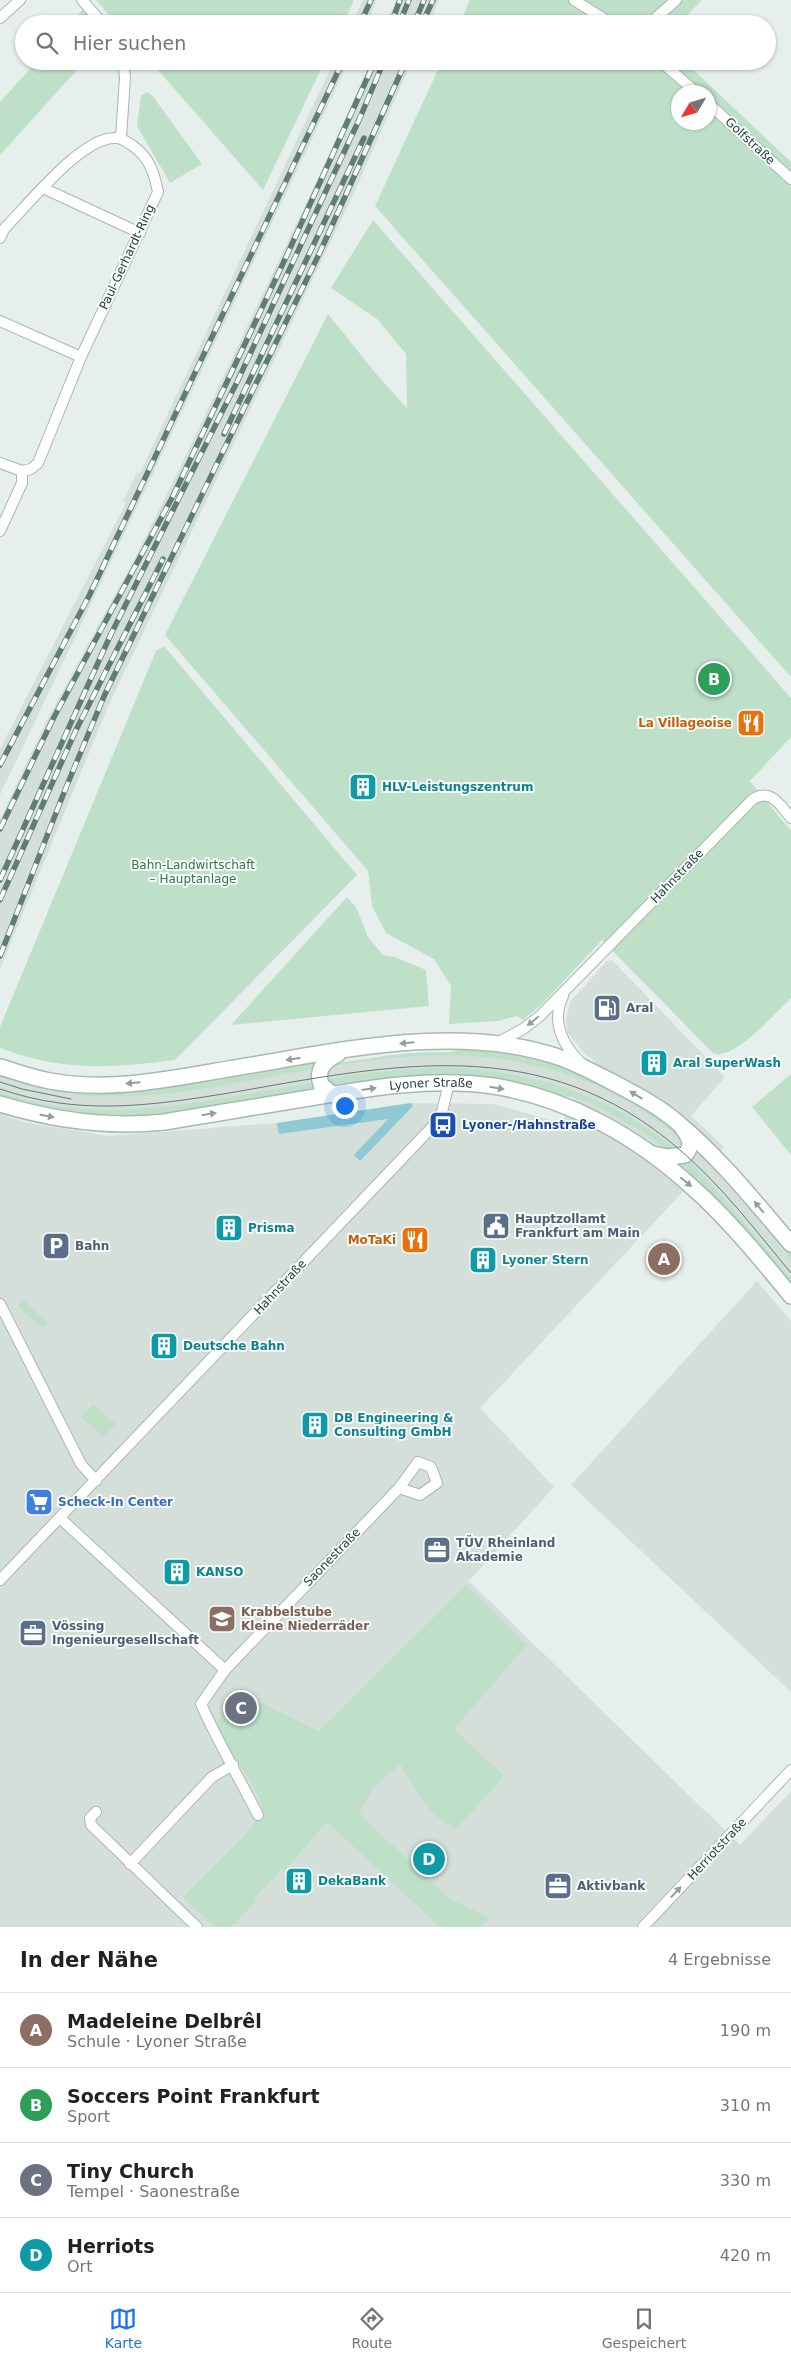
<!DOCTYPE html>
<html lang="de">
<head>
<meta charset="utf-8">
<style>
  body { margin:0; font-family:"DejaVu Sans",sans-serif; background:#f2f2f2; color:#202124 }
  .compass { position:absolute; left:671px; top:85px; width:45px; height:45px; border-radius:50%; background:#fff; box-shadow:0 1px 4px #0004; rotate:232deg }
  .you { position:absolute; left:344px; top:1105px; width:18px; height:18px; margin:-12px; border:4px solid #fff; border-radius:50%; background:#1a73e8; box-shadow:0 0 0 8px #1a73e833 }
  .badge { display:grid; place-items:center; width:32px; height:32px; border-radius:50%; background:#1a73e8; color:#fff; font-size:16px; font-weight:700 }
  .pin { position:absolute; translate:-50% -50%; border:2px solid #fff; box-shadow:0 1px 5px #0006 }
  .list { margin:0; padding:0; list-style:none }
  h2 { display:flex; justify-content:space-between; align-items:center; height:65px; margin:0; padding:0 20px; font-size:21px }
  h2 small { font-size:16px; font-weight:400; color:#757577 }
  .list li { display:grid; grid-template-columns:32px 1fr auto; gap:15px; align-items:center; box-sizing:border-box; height:75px; padding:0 20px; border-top:1px solid #e0e0e0 }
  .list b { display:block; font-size:19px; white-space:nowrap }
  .list p { margin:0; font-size:16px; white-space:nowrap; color:#757577 }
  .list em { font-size:16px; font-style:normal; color:#757577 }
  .icon { flex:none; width:28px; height:28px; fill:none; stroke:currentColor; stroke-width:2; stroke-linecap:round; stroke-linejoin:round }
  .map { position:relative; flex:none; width:791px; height:1927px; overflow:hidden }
  .search { position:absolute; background:#fff; box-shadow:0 1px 4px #0004; left:15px; right:15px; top:15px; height:55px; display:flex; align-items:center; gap:12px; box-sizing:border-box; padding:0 18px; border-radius:28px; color:#757577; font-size:19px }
  .sheet { height:365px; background:#fff }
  nav { display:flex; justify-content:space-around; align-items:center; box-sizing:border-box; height:70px; border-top:1px solid #e0e0e0; background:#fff; font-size:14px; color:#757577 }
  nav a { display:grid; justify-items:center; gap:2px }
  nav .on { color:#1a73e8 }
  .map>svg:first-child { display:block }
  .built { fill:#d4dfda }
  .green { fill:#bfe0c8; fill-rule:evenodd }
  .water { fill:#8ec9d4 }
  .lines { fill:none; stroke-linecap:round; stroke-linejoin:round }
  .street-casing { stroke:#a8b8b2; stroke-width:12 }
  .secondary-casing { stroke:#a4bbb3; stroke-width:18 }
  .street { stroke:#fff; stroke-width:10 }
  .secondary { stroke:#fff; stroke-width:15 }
  .tram { stroke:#5f7d75; stroke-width:1 }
  .rail-casing { stroke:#5f7d75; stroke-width:5.5 }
  .rail { stroke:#f7fbf9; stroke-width:4; stroke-dasharray:11; stroke-linecap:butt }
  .oneway { fill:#92a09c }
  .labels { text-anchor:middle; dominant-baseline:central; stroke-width:4; stroke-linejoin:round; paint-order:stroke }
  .street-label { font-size:12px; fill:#24423a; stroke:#f7fbf9 }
  .food-label { font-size:12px; font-weight:bold; fill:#c56008; stroke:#f7fbf9; text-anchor:end }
  .culture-label { font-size:12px; font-weight:bold; fill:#0d838f; stroke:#f7fbf9; text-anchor:start }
  .park-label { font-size:12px; fill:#2d7a4b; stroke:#f7fbf9 }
  .service-label { font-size:12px; font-weight:bold; fill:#4e5e75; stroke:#f7fbf9; text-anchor:start }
  .transit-label { font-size:12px; font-weight:bold; fill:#164399; stroke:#f7fbf9; text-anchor:start }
  .shop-label { font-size:12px; font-weight:bold; fill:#366cbe; stroke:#f7fbf9; text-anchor:start }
  .education-label { font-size:12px; font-weight:bold; fill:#785e54; stroke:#f7fbf9; text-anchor:start }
</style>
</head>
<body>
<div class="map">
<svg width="791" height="1927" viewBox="0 0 791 1927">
  <rect width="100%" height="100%" fill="#e6efeb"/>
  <path class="built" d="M363 0H377L366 24H352Z
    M396 0H439L429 24H386Z
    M334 61H349L0 795V749L126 503 123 502 137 472 140 473Z
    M371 61H412L353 195 109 704 0 969V819L49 716 142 545 186 455 322 170Z
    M612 960 725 1077 691 1116 724 1147 712 1161 791 1251V1286L693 1181 480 1408 554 1487 469 1581 740 1845 791 1791V1927H0V1114L23 1122 108 1136 277 1123 411 1103 493 1104 562 1123 575 1098 544 1092 329 1082 328 1071 330 1067 388 1055 450 1052 467 1049 587 1075 595 1061 584 1053 567 1032 566 1020 570 1002 607 961Z
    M318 1062 314 1066 311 1083 316 1091 206 1110 75 1113 0 1097V1071L53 1087Z
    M757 1281 791 1321V1692L571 1485Z"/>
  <path class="green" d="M96 0H354L343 24H117Z
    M470 0H702L678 24H459Z
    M84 8 97 24H70Z
    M37 61H85L0 155V102Z
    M150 61H325L263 190Z
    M442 61H684L791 162V677L375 206ZM678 92H708V122H678Z
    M147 92 152 95 202 164 170 183 137 126 141 96Z
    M373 220 791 698V737L750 781 791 831V998C775 1013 734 1061 713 1053L602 940 542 1004 523 1020 517 1016 498 1021 449 1024 451 986 434 959 386 933 372 906 368 871 165 635 328 314 377 375 407 408 406 354 377 319 331 288Z
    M164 646 357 875 175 1060C108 1068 65 1072 0 1048V1027L156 651Z
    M347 897 356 907 368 937 383 955 395 957 426 970 429 1006 231 1025Z
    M467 1049C478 1049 490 1048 501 1049 569 1058 628 1096 682 1133L685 1141C667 1128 648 1114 629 1102 534 1048 434 1048 330 1067L336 1063 410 1053 450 1052Z
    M324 1059 314 1066 313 1069C210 1087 101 1117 0 1076V1071L53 1087Z
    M444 1067C526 1070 614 1094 676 1151L668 1150 642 1132 595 1105 580 1099 518 1085 337 1087 328 1079 377 1072Z
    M791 1074V1155L752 1107Z
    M311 1083 316 1091C266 1099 216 1110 166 1116 110 1122 54 1112 0 1097V1092C100 1129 209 1099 311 1083Z
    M697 1147 764 1218 791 1251V1259L732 1187 695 1151Z
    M687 1160 726 1201 791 1278V1286L676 1165Z
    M23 1300 48 1323 43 1329 18 1306Z
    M93 1404 116 1424 104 1438 81 1417Z
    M466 1585 527 1645 454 1729 504 1776 456 1829C424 1812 417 1792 400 1764L374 1787 359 1814 450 1899 490 1918 480 1927H440L327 1822 284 1871 282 1869 254 1898 257 1900 231 1927H215L183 1897 248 1832 263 1809C254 1779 230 1753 212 1729L238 1691 319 1731Z"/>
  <path class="water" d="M411 1103 413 1106 360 1161 354 1155 388 1119 279 1134 277 1123Z"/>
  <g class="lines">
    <defs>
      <path id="street" d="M82 0 103 24
        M574 0 612 24
        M0 18 20 0
        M649 24 676 0
        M660 61 696 92
        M708 103 791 179
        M121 138 125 77 123 61
        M43 188 140 233
        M0 238 4 229C28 205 82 136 116 138 123 138 128 143 133 146 150 158 154 173 158 192L81 357 38 463 31 469 22 471V483L0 531
        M0 321 81 357
        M0 463 22 471
        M563 996C551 1021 562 1045 581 1063
        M495 1044 523 1029 540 1016 753 799C771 788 780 805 791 818
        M0 1304 81 1464 96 1481
        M418 1462 431 1467 437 1483 420 1495 399 1488Z
        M60 1518 225 1670 201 1704C218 1742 239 1778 258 1815
        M0 1580 436 1123 442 1112 449 1083
        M225 1670 399 1488
        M96 1812 90 1818 91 1825 197 1927
        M130 1864 212 1777 233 1765
        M643 1927 791 1770"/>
      <g id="secondary">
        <path d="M0 1067C17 1072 33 1078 50 1081 109 1092 170 1079 228 1069 335 1052 459 1021 564 1059 582 1066 599 1075 616 1084 637 1095 660 1107 678 1123 721 1159 755 1202 791 1244"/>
        <path d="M332 1094 321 1085C316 1069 324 1061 338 1054"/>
        <path id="s1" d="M0 1104C53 1120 108 1128 164 1122 212 1114 261 1106 309 1098 369 1088 432 1077 493 1086 568 1098 636 1136 692 1187 728 1219 760 1258 791 1296"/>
        <path d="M653 1154 668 1157 685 1155C693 1146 690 1138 683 1129"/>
      </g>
    </defs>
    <use href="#street" class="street-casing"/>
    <use href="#secondary" class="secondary-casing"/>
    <use href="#street" class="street"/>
    <use href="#secondary" class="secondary"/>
    <path class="tram" d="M0 1082 22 1089 71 1099
      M0 1089C79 1116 149 1106 229 1093 391 1065 542 1030 680 1150 722 1186 756 1231 791 1273"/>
    <defs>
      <path id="rail" d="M360 24 371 0
        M391 24 400 0
        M399 24 409 0
        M414 24 424 0
        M422 24 433 0
        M224 434 364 138
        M0 765 89 596 343 61
        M0 829 53 719 173 496 287 255 375 61
        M0 880 111 634 237 382 359 120 384 61
        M0 900 76 730 163 559
        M0 956 65 790 105 694 321 250 406 61"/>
    </defs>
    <use href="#rail" class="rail-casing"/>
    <use href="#rail" class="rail"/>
  </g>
  <defs><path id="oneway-solid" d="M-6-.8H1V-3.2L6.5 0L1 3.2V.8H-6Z" transform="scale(1.25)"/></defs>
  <g class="oneway">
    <use href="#oneway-solid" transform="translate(533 1021) rotate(141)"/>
    <use href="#oneway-solid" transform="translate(407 1043) rotate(175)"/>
    <use href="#oneway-solid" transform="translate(293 1059) rotate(171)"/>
    <use href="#oneway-solid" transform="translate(133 1083) rotate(175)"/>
    <use href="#oneway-solid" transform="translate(497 1088) rotate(10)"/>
    <use href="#oneway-solid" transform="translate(369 1089) rotate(-8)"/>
    <use href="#oneway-solid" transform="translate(636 1095) rotate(-149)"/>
    <use href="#oneway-solid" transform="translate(209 1114) rotate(-9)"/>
    <use href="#oneway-solid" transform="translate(47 1116) rotate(11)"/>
    <use href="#oneway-solid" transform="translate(686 1182) rotate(39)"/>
    <use href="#oneway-solid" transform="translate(759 1207) rotate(-130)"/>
    <use href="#oneway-solid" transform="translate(676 1892) rotate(-47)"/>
  </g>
  <defs>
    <symbol id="restaurant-square" viewBox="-11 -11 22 22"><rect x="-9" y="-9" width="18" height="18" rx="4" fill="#e8710a" stroke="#f7fbf9"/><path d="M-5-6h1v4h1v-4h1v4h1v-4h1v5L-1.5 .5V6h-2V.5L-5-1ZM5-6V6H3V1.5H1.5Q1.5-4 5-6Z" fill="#fff"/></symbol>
    <symbol id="building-square" viewBox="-11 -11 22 22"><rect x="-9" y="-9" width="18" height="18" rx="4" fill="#0f9aa8" stroke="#f7fbf9"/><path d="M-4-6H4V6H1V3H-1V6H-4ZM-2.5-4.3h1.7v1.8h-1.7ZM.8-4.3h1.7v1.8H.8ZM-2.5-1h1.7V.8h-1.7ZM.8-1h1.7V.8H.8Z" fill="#fff"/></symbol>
    <symbol id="fuel-square" viewBox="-11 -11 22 22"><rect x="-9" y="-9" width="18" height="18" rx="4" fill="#5c6f8a" stroke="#f7fbf9"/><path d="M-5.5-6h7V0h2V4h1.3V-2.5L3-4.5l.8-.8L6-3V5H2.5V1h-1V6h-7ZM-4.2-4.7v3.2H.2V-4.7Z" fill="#fff"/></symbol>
    <symbol id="bus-square" viewBox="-11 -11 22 22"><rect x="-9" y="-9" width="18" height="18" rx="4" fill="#1a4fb4" stroke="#f7fbf9"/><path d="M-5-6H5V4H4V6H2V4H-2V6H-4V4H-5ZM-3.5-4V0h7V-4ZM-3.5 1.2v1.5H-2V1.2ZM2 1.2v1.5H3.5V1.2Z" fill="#fff"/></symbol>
    <symbol id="civic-square" viewBox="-11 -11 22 22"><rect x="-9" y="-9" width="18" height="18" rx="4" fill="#5c6f8a" stroke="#f7fbf9"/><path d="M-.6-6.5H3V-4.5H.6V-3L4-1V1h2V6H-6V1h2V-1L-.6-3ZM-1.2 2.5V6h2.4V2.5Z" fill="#fff"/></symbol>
    <symbol id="parking-square" viewBox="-11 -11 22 22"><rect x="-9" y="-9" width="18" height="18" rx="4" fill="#5c6f8a" stroke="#f7fbf9"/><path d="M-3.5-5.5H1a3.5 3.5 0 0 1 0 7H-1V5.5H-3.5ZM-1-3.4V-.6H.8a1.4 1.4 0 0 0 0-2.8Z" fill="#fff"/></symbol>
    <symbol id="supermarket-square" viewBox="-11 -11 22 22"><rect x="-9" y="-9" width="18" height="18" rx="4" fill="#3f7fe0" stroke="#f7fbf9"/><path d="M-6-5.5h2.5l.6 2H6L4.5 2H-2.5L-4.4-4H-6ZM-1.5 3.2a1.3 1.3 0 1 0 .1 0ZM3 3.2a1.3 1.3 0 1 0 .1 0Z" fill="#fff"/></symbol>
    <symbol id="office-square" viewBox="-11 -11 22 22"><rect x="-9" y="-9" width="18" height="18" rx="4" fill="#5c6f8a" stroke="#f7fbf9"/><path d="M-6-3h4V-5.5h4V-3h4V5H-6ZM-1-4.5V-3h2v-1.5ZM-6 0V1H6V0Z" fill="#fff"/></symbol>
    <symbol id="school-square" viewBox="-11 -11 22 22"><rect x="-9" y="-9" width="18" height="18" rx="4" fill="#8d6e63" stroke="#f7fbf9"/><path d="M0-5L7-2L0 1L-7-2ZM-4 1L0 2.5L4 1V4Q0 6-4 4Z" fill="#fff"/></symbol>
  </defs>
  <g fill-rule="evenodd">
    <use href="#restaurant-square" x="735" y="707" width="32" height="32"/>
    <use href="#building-square" x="347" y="771" width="32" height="32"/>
    <use href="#fuel-square" x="591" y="992" width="32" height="32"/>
    <use href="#building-square" x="638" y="1047" width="32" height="32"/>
    <use href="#bus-square" x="427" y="1109" width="32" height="32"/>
    <use href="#civic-square" x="480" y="1210" width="32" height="32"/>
    <use href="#building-square" x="213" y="1212" width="32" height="32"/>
    <use href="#restaurant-square" x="399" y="1224" width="32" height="32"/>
    <use href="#parking-square" x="40" y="1230" width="32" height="32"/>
    <use href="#building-square" x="467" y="1244" width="32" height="32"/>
    <use href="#building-square" x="148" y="1330" width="32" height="32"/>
    <use href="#building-square" x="299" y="1409" width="32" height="32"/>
    <use href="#supermarket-square" x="23" y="1486" width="32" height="32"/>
    <use href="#office-square" x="421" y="1534" width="32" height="32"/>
    <use href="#building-square" x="161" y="1556" width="32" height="32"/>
    <use href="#school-square" x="206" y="1603" width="32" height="32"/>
    <use href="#office-square" x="17" y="1617" width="32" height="32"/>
    <use href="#building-square" x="283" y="1865" width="32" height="32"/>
    <use href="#office-square" x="542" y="1870" width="32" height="32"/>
  </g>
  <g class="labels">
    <g class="street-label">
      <text transform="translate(750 141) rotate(43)">Golfstraße</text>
      <text transform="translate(127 257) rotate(-65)">Paul-Gerhardt-Ring</text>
      <text transform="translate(677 876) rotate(-46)">Hahnstraße</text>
      <text stroke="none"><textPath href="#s1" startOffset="436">Lyoner Straße</textPath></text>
      <text transform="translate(280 1287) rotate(-47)">Hahnstraße</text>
      <text transform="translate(332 1557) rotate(-46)">Saonestraße</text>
      <text transform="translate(717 1849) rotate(-47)">Herriotstraße</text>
    </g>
    <g class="food-label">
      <text x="732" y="723">La Villageoise</text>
      <text x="396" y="1240">MoTaKi</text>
    </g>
    <g class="culture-label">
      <text x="382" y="787">HLV-Leistungszentrum</text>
      <text x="673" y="1063">Aral SuperWash</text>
      <text x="248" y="1228">Prisma</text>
      <text x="502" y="1260">Lyoner Stern</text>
      <text x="183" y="1346">Deutsche Bahn</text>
      <text x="334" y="1418">DB Engineering &amp;<tspan x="334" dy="14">Consulting GmbH</tspan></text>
      <text x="196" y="1572">KANSO</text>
      <text x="318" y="1881">DekaBank</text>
    </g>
    <g class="park-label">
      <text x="193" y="865">Bahn-Landwirtschaft<tspan x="193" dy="14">– Hauptanlage</tspan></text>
    </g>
    <g class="service-label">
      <text x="626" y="1008">Aral</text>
      <text x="515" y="1219">Hauptzollamt<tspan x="515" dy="14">Frankfurt am Main</tspan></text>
      <text x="75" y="1246">Bahn</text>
      <text x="456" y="1543">TÜV Rheinland<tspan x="456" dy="14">Akademie</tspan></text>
      <text x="52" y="1626">Vössing<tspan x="52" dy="14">Ingenieurgesellschaft</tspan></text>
      <text x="577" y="1886">Aktivbank</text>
    </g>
    <g class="transit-label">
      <text x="462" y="1125">Lyoner-/Hahnstraße</text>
    </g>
    <g class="shop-label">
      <text x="58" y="1502">Scheck-In Center</text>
    </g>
    <g class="education-label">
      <text x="241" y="1612">Krabbelstube<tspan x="241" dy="14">Kleine Niederräder</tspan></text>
    </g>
  </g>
</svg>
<svg class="compass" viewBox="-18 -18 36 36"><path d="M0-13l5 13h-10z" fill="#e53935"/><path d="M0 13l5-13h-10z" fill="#757577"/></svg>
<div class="you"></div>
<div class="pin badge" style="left:664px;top:1259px;background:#8d6e63">A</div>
<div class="pin badge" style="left:714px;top:679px;background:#2e9e5b">B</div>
<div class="pin badge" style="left:241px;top:1708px;background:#6b7280">C</div>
<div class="pin badge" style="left:429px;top:1859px;background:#0f9aa8">D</div>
<div class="search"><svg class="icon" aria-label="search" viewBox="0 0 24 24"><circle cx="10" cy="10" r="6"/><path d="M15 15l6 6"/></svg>Hier suchen</div>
</div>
<section class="sheet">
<h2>In der Nähe<small>4 Ergebnisse</small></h2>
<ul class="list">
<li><span class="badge" style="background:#8d6e63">A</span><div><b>Madeleine Delbrêl</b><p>Schule · Lyoner Straße</p></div><em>190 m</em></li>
<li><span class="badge" style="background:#2e9e5b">B</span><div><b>Soccers Point Frankfurt</b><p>Sport</p></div><em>310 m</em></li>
<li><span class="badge" style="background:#6b7280">C</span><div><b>Tiny Church</b><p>Tempel · Saonestraße</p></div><em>330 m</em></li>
<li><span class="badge" style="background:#0f9aa8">D</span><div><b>Herriots</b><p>Ort</p></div><em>420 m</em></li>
</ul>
</section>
<nav>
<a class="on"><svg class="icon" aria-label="map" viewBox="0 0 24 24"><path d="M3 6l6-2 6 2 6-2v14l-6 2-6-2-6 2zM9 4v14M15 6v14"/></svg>Karte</a>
<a><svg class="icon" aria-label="directions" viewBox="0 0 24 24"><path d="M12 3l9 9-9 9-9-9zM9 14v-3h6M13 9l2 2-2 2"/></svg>Route</a>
<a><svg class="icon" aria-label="saved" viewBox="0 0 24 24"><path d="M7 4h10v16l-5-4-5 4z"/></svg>Gespeichert</a>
</nav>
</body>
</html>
